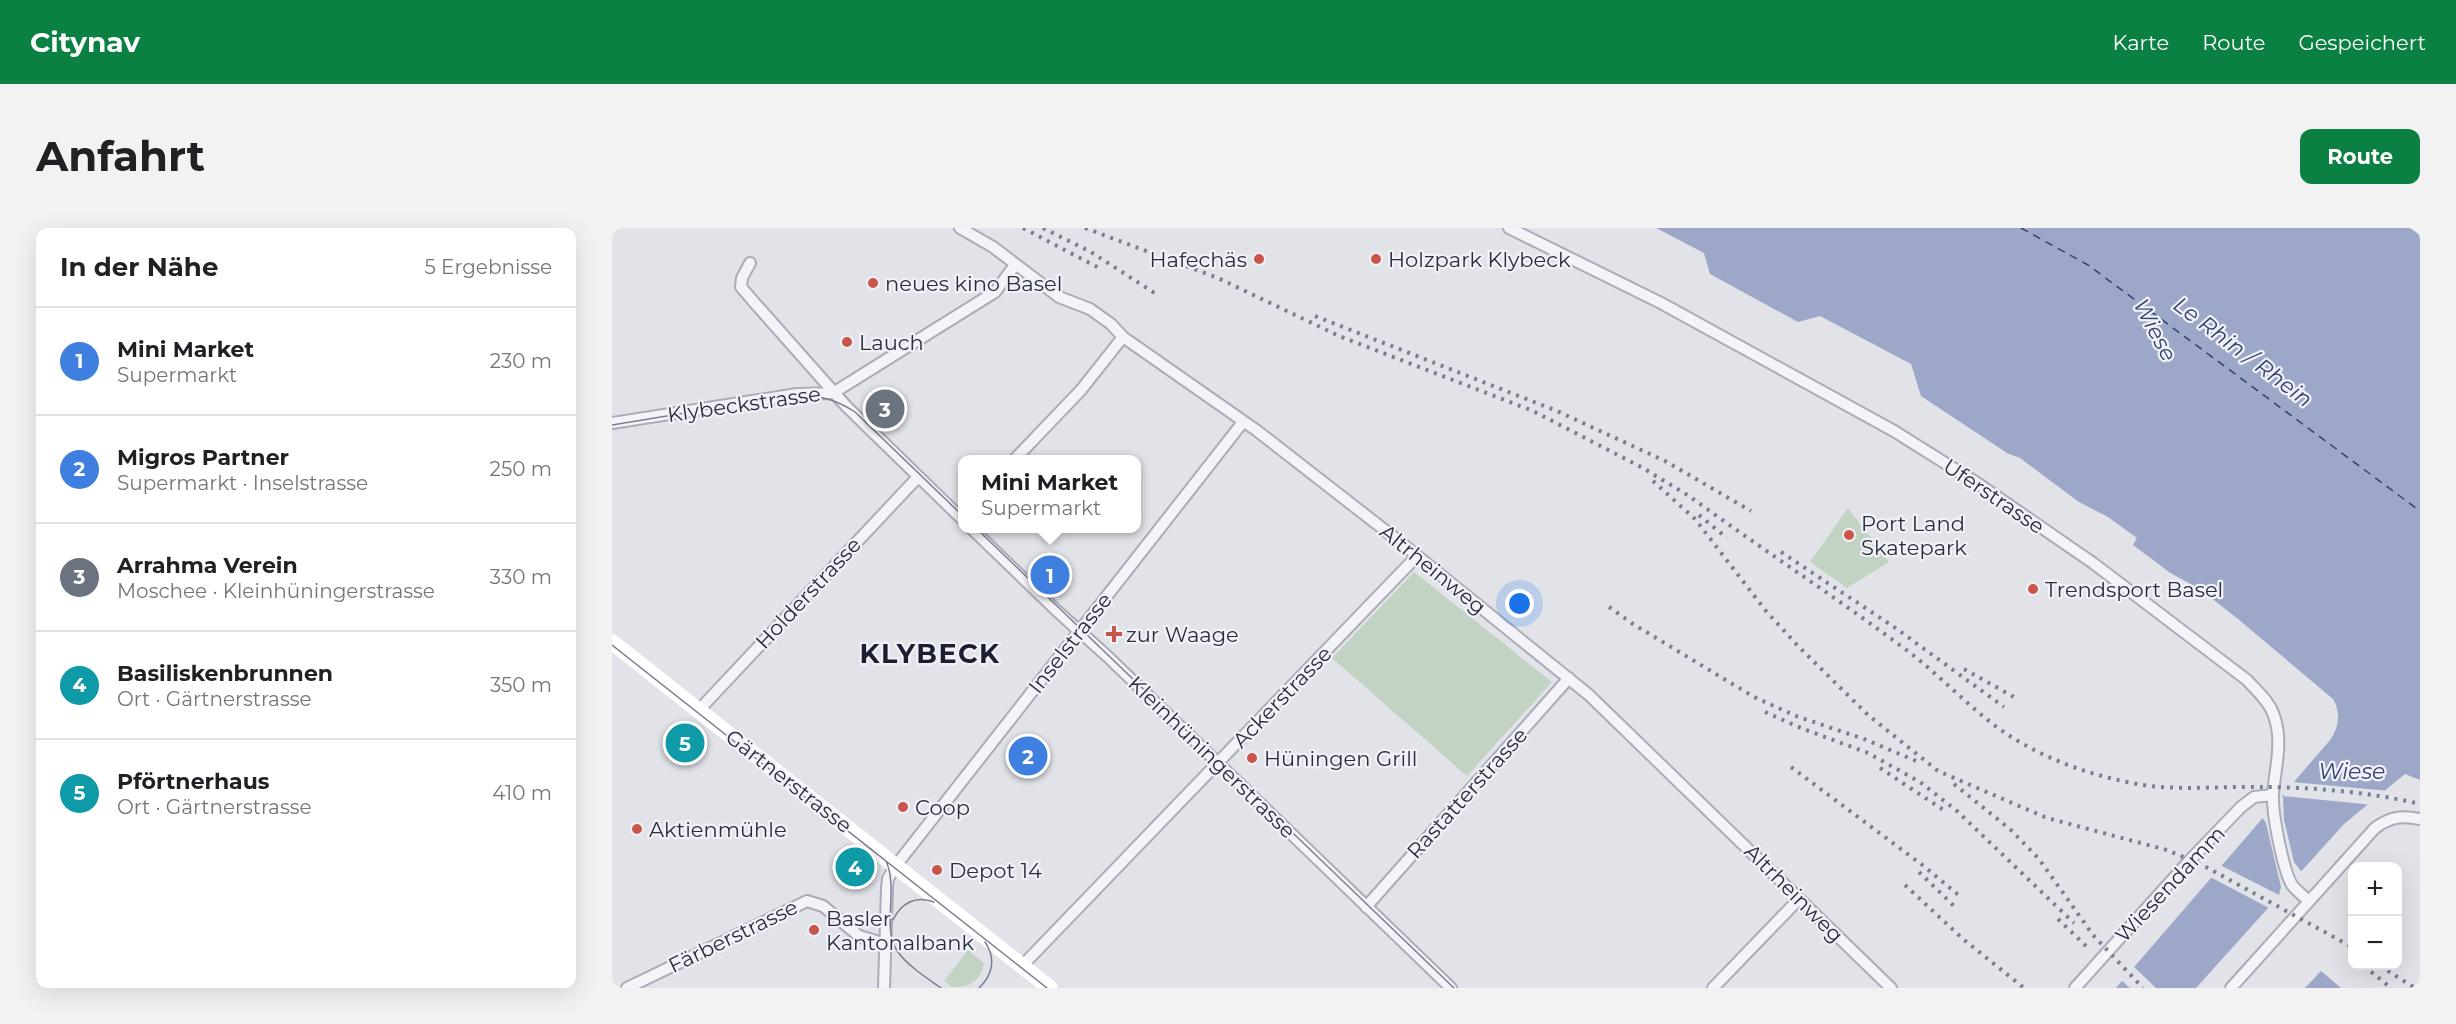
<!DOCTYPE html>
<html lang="de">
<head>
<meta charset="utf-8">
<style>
  body { margin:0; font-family:Montserrat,sans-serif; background:#f2f2f2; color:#202124 }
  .controls { position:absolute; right:18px; bottom:18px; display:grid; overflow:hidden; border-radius:12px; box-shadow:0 6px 24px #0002 }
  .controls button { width:54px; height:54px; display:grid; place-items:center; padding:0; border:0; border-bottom:2px solid #e0e0e0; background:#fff; color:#202124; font:30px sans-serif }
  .you { position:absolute; left:908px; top:376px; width:21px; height:21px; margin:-15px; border:4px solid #fff; border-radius:50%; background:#1a73e8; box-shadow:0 0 0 9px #1a73e833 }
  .badge { display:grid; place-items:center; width:39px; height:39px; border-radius:50%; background:#0b8043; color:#fff; font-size:20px; font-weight:700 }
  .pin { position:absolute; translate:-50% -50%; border:3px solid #fff; box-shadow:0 2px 6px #0006 }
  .popup { position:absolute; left:346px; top:227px; width:183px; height:78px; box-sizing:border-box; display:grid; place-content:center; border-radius:12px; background:#fff; filter:drop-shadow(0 2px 4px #0005); font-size:20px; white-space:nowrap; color:#757577 }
  .popup b { font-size:22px; color:#202124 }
  .popup::after { content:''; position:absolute; left:50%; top:100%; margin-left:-12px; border:12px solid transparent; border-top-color:#fff }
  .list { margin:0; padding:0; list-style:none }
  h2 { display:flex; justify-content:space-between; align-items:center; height:78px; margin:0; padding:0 24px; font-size:26px }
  h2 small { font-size:20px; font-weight:400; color:#757577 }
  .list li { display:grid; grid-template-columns:39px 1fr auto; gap:18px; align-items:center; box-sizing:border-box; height:108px; padding:0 24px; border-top:2px solid #e0e0e0 }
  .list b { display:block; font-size:22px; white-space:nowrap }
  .list p { margin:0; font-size:20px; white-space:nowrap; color:#757577 }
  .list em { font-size:20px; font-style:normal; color:#757577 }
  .map { position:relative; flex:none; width:1808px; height:760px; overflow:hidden; border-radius:12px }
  header { display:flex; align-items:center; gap:36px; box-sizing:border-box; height:84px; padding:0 30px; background:#0b8043; color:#fff }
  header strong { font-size:28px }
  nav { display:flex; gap:33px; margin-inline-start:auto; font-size:21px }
  .intro { display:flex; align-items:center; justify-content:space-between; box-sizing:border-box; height:144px; padding:0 36px }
  h1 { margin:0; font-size:42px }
  .button { padding:15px 27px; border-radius:12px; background:#0b8043; color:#fff; font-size:21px; font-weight:700 }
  main { display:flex; gap:36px; padding:0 36px }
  aside { flex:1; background:#fff; border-radius:12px; box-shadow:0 6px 24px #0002 }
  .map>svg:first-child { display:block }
  .green { fill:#c3d3c3 }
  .water { fill:#9da8c8 }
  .pier { fill:#e1e3e9 }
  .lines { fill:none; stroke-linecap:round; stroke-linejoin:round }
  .ferry { stroke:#354274; stroke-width:1.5; stroke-dasharray:8 6; stroke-linecap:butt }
  .street-casing { stroke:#aaacb7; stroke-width:14 }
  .street { stroke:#f4f4f8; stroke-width:10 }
  .secondary { stroke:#fff; stroke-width:16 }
  .tram { stroke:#7b7e93; stroke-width:1.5 }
  .rail { stroke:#7b7e93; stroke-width:4; stroke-dasharray:3 6; stroke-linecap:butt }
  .poi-dot { fill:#ca554a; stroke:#f1f2f7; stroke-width:2 }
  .labels { text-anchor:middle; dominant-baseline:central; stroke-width:4.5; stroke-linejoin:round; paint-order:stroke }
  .poi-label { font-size:21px; fill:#2a2d41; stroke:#f1f2f7; text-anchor:start }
  .street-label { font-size:21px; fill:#2a2d41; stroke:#f1f2f7 }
  .water-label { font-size:22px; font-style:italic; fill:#354274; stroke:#f1f2f7 }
  .district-label { font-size:27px; font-weight:bold; letter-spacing:1.5px; fill:#1c1e32; stroke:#f1f2f7 }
</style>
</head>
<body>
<header>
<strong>Citynav</strong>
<nav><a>Karte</a><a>Route</a><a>Gespeichert</a></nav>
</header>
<div class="intro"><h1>Anfahrt</h1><a class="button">Route</a></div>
<main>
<aside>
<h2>In der Nähe<small>5 Ergebnisse</small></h2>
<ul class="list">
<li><span class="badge" style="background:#3f7fe0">1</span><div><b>Mini Market</b><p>Supermarkt</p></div><em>230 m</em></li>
<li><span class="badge" style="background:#3f7fe0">2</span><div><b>Migros Partner</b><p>Supermarkt · Inselstrasse</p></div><em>250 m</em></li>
<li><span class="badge" style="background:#6b7280">3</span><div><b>Arrahma Verein</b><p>Moschee · Kleinhüningerstrasse</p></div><em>330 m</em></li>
<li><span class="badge" style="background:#0f9aa8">4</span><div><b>Basiliskenbrunnen</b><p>Ort · Gärtnerstrasse</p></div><em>350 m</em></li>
<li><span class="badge" style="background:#0f9aa8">5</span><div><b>Pförtnerhaus</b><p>Ort · Gärtnerstrasse</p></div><em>410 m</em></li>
</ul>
</aside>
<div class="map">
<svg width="1808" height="760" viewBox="0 0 1808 760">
  <rect width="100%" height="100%" fill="#e1e3e9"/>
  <path class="green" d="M1236 280 1277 334 1235 360 1198 334Z
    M802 344 940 454 855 548 720 430Z
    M356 722 372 735C369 753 357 760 340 759L332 753Z"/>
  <path class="water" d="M1044 0H1798L1808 7V552L1793 546 1732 596 1584 760H1504L1719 511C1727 498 1729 485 1721 471L1626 391 1589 362 1557 344 1521 317 1525 310 1496 289 1467 274 1408 230 1395 225 1309 168 1299 136 1208 88 1186 94 1098 46 1092 25Z
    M1709 743 1729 760H1693Z"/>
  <path class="pier" d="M1680 554 1777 563 1761 577 1671 568 1672 592 1682 634 1691 646 1659 681 1598 649 1608 637 1667 667 1669 659 1654 595 1650 589 1667 569 1671 568 1672 564Z
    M1520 737 1544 760H1518L1508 751Z"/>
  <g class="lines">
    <path class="ferry" d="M1409 0 1476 37 1808 283"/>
    <defs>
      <path id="street" d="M348 0 381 19 447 69 478 81 499 96 511 109 644 202 788 314 977 467 1279 760
        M897 0 1049 75 1282 203 1368 257 1481 335 1635 452C1644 462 1656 472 1661 485 1672 513 1663 538 1661 567 1660 585 1671 642 1680 657 1685 663 1691 668 1697 673
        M138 35 130 50 129 59 141 73 234 178 351 292
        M0 195 185 166 221 165 383 64 403 37
        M402 232 469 162 511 109
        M359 300 445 383 495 428 839 760
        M87 482 306 249
        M754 679 957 450
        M410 738 804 329
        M15 760 195 673 211 678 247 708 274 716
        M272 760 275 660 276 651 282 640 631 194
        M1101 760 1187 671
        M1463 760 1578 632 1629 579 1642 569 1661 567
        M1619 760 1763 600C1778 589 1790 587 1808 591"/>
    </defs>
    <use href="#street" class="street-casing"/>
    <use href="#street" class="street"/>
    <path class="secondary" d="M0 414 438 760"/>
    <path class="tram" d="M0 197 182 167C205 166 224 171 243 184L351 288
      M364 300 842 760
      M0 417 435 760
      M274 633C287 661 269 702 286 724 296 738 315 750 329 760
      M281 692C289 675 304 667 322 674
      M367 760C381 747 384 730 373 714"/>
    <path class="rail" d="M411 0 489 41
      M431 0 479 24 544 66
      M473 0 606 50 727 108 921 183 1031 240 1077 268C1147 319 1219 366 1289 418 1322 442 1350 472 1382 497 1421 526 1467 544 1515 554 1559 564 1601 558 1646 559 1698 559 1758 564 1808 576
      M703 88 945 183 1053 233 1139 283
      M1041 253 1083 291 1154 383 1186 418 1256 487 1326 543 1435 590 1555 622 1594 639 1740 719
      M1087 287 1115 310
      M1169 324 1282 399 1392 479
      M997 379 1021 396 1142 469 1184 488 1252 511 1309 535
      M1352 441 1402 469
      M1153 484 1189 500 1256 525 1308 554 1345 583 1462 695
      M1179 539 1313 639 1350 670
      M1268 540 1333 583
      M1342 556 1399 602 1427 631 1481 707 1531 760
      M1307 644 1342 678
      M1293 657 1351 711 1412 760
      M1446 691 1474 718
      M1752 738 1779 760
      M1768 738 1803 760"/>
  </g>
  <g class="poi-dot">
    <circle cx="647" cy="31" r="6"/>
    <circle cx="764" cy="31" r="6"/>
    <circle cx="261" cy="55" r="6"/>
    <circle cx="235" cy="114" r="6"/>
    <circle cx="1237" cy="307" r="6"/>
    <circle cx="1421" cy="361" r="6"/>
    <path d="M499 397h6v6h6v6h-6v6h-6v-6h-6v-6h6z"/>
    <circle cx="640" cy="530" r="6"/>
    <circle cx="291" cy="579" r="6"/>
    <circle cx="25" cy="601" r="6"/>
    <circle cx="325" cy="642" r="6"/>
    <circle cx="202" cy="702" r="6"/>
  </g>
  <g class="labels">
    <g class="poi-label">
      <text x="635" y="31" text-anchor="end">Hafechäs</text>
      <text x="776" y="31">Holzpark Klybeck</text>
      <text x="273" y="55">neues kino Basel</text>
      <text x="247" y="114">Lauch</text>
      <text x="1249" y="295">Port Land<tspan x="1249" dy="24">Skatepark</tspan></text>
      <text x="1433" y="361">Trendsport Basel</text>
      <text x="514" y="406">zur Waage</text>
      <text x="652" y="530">Hüningen Grill</text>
      <text x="303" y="579">Coop</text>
      <text x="37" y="601">Aktienmühle</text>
      <text x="337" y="642">Depot 14</text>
      <text x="214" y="690">Basler<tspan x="214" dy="24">Kantonalbank</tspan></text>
    </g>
    <g class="street-label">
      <text transform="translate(132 176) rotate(-8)">Klybeckstrasse</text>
      <text transform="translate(1382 268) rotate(34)">Uferstrasse</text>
      <text transform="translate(821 341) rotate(39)">Altrheinweg</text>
      <text transform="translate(196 365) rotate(-47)">Holderstrasse</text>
      <text transform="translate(458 415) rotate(-52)">Inselstrasse</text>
      <text transform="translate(670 469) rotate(-46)">Ackerstrasse</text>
      <text transform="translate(600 529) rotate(44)">Kleinhüningerstrasse</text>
      <text transform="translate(177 553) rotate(38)">Gärtnerstrasse</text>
      <text transform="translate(855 565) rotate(-48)">Rastatterstrasse</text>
      <text transform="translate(1558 656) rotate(-47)">Wiesendamm</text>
      <text transform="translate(1182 665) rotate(45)">Altrheinweg</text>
      <text transform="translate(121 708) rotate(-26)">Färberstrasse</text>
    </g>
    <g class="water-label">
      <text transform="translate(1543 102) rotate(62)">Wiese</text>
      <text transform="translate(1631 124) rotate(37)">Le Rhin / Rhein</text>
      <text x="1740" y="543">Wiese</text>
    </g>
    <g class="district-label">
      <text x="318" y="425">KLYBECK</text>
    </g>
  </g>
</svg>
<div class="controls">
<button>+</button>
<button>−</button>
</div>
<div class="you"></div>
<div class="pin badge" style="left:438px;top:347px;background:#3f7fe0">1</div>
<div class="popup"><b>Mini Market</b>Supermarkt</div>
<div class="pin badge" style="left:416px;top:528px;background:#3f7fe0">2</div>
<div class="pin badge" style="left:273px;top:181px;background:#6b7280">3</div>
<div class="pin badge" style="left:243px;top:639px;background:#0f9aa8">4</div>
<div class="pin badge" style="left:73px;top:515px;background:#0f9aa8">5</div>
</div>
</main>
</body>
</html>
